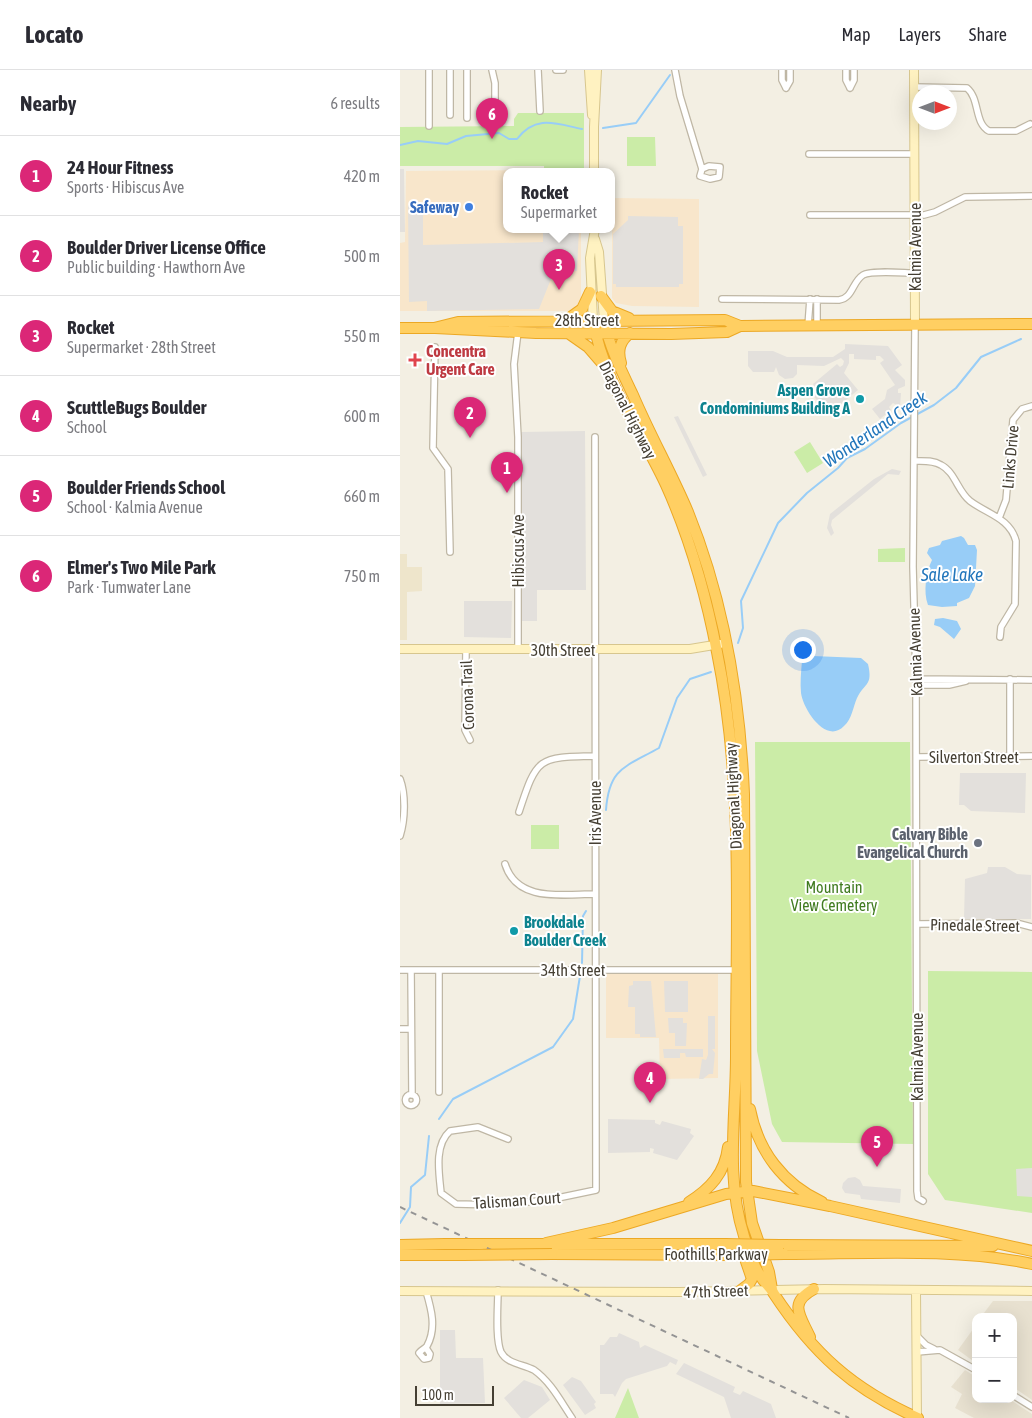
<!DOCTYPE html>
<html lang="en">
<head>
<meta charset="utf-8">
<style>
  body { margin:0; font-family:"Asap Condensed",sans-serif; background:#f2f2f3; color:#2b2b33 }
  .controls { position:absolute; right:15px; bottom:15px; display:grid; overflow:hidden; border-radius:10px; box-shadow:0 5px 20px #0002 }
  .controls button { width:45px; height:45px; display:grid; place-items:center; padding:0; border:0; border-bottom:1px solid #e1e1e2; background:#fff; color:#2b2b33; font:25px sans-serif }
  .compass { position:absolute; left:512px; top:15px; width:45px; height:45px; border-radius:50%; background:#fff; box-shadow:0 5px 20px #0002; rotate:90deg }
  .scale { position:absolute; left:15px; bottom:12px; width:79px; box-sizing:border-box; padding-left:5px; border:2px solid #453f33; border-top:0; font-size:14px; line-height:18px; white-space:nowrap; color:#453f33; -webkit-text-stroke:4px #fff; paint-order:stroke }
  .you { position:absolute; left:402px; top:579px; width:18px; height:18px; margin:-12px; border:4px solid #fff; border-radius:50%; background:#1a73e8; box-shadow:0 0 0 8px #1a73e833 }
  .badge { display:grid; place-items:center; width:32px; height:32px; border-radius:50%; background:#db2777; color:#fff; font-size:16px; font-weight:700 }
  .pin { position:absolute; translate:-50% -41px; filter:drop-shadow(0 1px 2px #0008) }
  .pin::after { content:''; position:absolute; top:26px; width:18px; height:15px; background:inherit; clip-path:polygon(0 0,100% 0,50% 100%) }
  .popup { position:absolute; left:103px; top:98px; width:112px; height:65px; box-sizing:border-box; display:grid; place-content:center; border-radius:10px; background:#fff; filter:drop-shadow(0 1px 4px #0005); font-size:16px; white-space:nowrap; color:#7c7c81 }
  .popup b { font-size:19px; color:#2b2b33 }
  .popup::after { content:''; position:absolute; left:50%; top:100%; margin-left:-10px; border:10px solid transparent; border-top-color:#fff }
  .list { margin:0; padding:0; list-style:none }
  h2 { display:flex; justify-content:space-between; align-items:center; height:65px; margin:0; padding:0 20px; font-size:21px }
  h2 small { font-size:16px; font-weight:400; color:#7c7c81 }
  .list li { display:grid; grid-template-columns:32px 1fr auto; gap:15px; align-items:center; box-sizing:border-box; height:80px; padding:0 20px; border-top:1px solid #e1e1e2 }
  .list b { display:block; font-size:19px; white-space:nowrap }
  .list p { margin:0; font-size:16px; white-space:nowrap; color:#7c7c81 }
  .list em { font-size:16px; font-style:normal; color:#7c7c81 }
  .map { position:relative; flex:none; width:632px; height:1348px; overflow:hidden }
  header { display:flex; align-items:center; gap:30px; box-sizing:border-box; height:70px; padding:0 25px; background:#fff; border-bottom:1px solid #e1e1e2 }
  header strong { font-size:24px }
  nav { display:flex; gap:28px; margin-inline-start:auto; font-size:18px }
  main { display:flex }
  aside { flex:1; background:#fff }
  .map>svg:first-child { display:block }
  .residential { fill:#e8e1d0 }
  .commercial { fill:#f8e6cb }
  .education { fill:#eee5cb }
  .green { fill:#cbeca7 }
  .parking { fill:#e3e0dc }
  .water { fill:#98cdf7 }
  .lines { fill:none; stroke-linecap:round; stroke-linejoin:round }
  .stream { stroke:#98cdf7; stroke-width:2 }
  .street-casing { stroke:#bfb7a5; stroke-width:8 }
  .secondary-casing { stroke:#d7c68e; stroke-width:10 }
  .highway-casing { stroke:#eca824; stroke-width:12 }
  .street { stroke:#fff; stroke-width:5.5 }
  .secondary { stroke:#fff2c1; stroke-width:8 }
  .highway { stroke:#ffcf62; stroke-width:10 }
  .rail { stroke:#949494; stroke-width:2; stroke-dasharray:6 6; stroke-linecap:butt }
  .highway-bridge-casing { stroke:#eca824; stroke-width:12; stroke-linecap:butt }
  .highway-bridge { stroke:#ffcf62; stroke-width:10 }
  .shop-dot { fill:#3f7fe0; stroke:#fff; stroke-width:2 }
  .health-dot { fill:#e0444e; stroke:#fff; stroke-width:2 }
  .culture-dot { fill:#0f9aa8; stroke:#fff; stroke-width:2 }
  .worship-dot { fill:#6b7280; stroke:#fff; stroke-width:2 }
  .labels { text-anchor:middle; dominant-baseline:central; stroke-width:4; stroke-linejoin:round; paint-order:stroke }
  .shop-label { font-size:16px; font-weight:bold; fill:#366cbe; stroke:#fff; text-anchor:end }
  .street-label { font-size:16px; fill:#453f33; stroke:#fff }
  .health-label { font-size:16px; font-weight:bold; fill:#be3a42; stroke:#fff; text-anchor:start }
  .culture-label { font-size:16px; font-weight:bold; fill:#0d838f; stroke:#fff; text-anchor:end }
  .worship-label { font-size:16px; font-weight:bold; fill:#5b616d; stroke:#fff; text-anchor:end }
  .park-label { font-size:16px; fill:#417c21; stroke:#fff }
  .water-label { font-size:18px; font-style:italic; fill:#2276bb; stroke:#fff }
</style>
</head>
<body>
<header>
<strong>Locato</strong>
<nav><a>Map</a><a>Layers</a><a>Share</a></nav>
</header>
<main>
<aside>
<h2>Nearby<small>6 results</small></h2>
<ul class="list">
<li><span class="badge">1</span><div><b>24 Hour Fitness</b><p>Sports · Hibiscus Ave</p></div><em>420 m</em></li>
<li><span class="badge">2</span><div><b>Boulder Driver License Office</b><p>Public building · Hawthorn Ave</p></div><em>500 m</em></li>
<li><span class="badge">3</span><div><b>Rocket</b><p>Supermarket · 28th Street</p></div><em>550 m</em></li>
<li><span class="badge">4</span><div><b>ScuttleBugs Boulder</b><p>School</p></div><em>600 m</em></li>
<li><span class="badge">5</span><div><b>Boulder Friends School</b><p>School · Kalmia Avenue</p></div><em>660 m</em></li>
<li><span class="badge">6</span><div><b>Elmer's Two Mile Park</b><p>Park · Tumwater Lane</p></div><em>750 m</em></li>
</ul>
</aside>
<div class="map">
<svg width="632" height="1348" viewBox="0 0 632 1348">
  <rect width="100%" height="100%" fill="#f3efe3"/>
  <path class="residential" d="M593 1231H632V1330L613 1317V1247H581Z
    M576 1255V1293L558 1280Z
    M565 1300 576 1307V1329H609L632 1344V1348H574L555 1338 562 1324 551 1317Z"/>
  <path class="commercial" d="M141 100 142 101H106V159H181V228L177 237 170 241H0V173L5 172 6 101Z
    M212 128 299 129V237L232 236 216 233 212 228Z
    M318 903V1008L260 1009 259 968H206V904Z"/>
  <path class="education" d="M0 484H7V497H22V521L7 522V570H0Z"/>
  <path class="green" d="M118 43H184V100L144 101V96H0V57L114 56V49Z
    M227 67H255L256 96H227Z
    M410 372 423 393 407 403 394 382Z
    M505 478V492H478V479Z
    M355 672H510L513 1074 382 1072 372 1054 357 981Z
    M131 755H159V779H131Z
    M528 901 632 902V1143L545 1130 528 1104Z
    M228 1318 239 1348H215Z"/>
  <path class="parking" d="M0 99H4L5 162H0Z
    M8 135H23V175L143 172V159H179L177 201H151V209L139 239 27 241V231L9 232Z
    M228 146 278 147V156H283V214H279V217H216V214H213V164L228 150Z
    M445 274 488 276 502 295 495 300 505 310V316L498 319V323H501L500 337 493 333 489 337 491 340 480 349 472 339 485 329 487 320 495 315 480 293 484 290 480 286H476V290L454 289V284H449V293L444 303 458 320 429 344 410 322 415 317 413 314 437 294 440 297 443 295 444 291 441 288 424 296 397 295V304L393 308 385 309 379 305 376 297 374 302H353L348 296V281H373L387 287H433L445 279Z
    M278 346 307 405 303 407 274 347Z
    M185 361 186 520H137V551H121V362Z
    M492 399 501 401 499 405 488 404 432 450 431 455 434 463 431 466 427 458 430 444 474 409Z
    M64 531H112L111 568 64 567Z
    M560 703H626L625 743 571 741 564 735H559Z
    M588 797H605L617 804 631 805V849H564L565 809 587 803Z
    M233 911H251L256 967H240V964H235V937H228L229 916 233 915Z
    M264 911H288V942H265Z
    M308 946H315V979H312L315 983 313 1004H309L303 1009H299L302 989 306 990 308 985Z
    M268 948H283V953H287L286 976H275V963H269Z
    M263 979H303V987H286L285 983H280V988H264Z
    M208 1049 255 1050V1053L260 1055 262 1051 291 1059 290 1063 294 1066 277 1090 253 1083 254 1079 250 1078V1082L208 1083Z
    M632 1098V1127L617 1126 616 1099Z
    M455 1107 460 1110 463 1116 501 1119 500 1133 461 1129 460 1125 445 1123 442 1118 443 1113 448 1108Z
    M40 1260H55L56 1288H83L85 1333 40 1334Z
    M219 1263 239 1272 240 1278 245 1275 278 1290 276 1295 270 1292 267 1296 226 1309 222 1313 215 1327 213 1324H200V1275H204L210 1267H217Z
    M284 1293 335 1317 333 1322 340 1325 343 1321 371 1334 376 1348H331L324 1327 276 1304Z
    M172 1307 181 1311 196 1332 194 1334 196 1338 185 1345 163 1315Z
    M124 1310 142 1317 150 1330 128 1348H121L104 1328Z"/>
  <path class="water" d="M561 466 564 468 568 475H575L577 480 575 516 569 528 557 533V536L542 537 528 535C523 522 526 502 532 490L527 483 529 478 540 475 542 471Z
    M543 548 557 551 561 559 554 569 540 557 534 555 535 549Z
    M413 586 461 588 468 594C473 616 465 612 457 628 453 637 452 649 444 656 426 675 403 639 401 623 400 613 401 602 402 591L406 588Z"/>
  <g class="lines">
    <path class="stream" d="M203 58 236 53 270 5
      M0 75 18 71 47 74 66 66 99 63 109 69H117C136 44 157 54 182 59
      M338 573 343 558 341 531 378 453 407 423 438 398 447 388 465 379 501 353 534 335 556 318 581 287 621 269
      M206 740C209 698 225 697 259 678L277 628 290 609 311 602
      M182 893 183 846 186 841
      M39 1049 53 1029 153 977 173 949 180 906
      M0 1153 10 1137 11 1117 25 1105 29 1066"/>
    <defs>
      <path id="street" d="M50 0V45
        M67 0V48
        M92 0 95 13V47
        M138 0 140 41
        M156 0H163
        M275 0 280 26 302 99 300 106 310 109 319 107 320 97 309 96 302 99
        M382 0V10L386 18
        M446 0V10L450 18
        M514 17 567 18C580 29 574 53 589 61H616L630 54
        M386 18 390 11V0
        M450 18 454 10V0
        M29 56V0
        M409 84H514
        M410 145H524L535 142 565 127 632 126
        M322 229 439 230C453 228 452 212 463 205 471 200 504 203 515 203
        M417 229V256
        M515 255 513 497 516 609 517 1121 518 1128 523 1131
        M408 256 410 229
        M118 262 114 294 118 367V579
        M35 277 33 378 48 399 50 482
        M514 391C523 391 533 390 541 395 555 402 558 422 570 431 587 444 610 448 616 471L615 534 601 557 600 567
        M599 448 606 430 613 350 622 339 632 336
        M66 579 65 660 70 670
        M516 609 632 610
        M516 615H549L566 611
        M610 686V609
        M517 687 632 686
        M0 709C6 725 5 750 0 766
        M119 742C137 687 138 687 195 686
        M105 794C117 833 163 824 195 824
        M517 854 616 853 632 857
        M0 900H338
        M11 900 12 1025
        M39 900V1022
        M0 959H11
        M5.5 1030a5.5 5.5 0 1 1 11 0a5.5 5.5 0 1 1-11 0Z
        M108 1069 78 1057 50 1061C34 1075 39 1103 41 1123L56 1134 98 1135 148 1130 196 1120 195 367
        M98 1220C98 1236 95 1269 101 1282 107 1294 123 1294 134 1300 151 1312 161 1332 172 1348
        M517 1266 526 1275 534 1279
        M26 1278 30 1284 29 1288 24 1289 19 1283C22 1279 25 1279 27 1276 37 1258 31 1238 26 1221
        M517 1282 540 1280 576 1300
        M613 1325 632 1337"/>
      <path id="secondary" d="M189 0 192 45
        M514 0 515 255
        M194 101V57L197 0
        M195 169 199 182 204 251
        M193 250 190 188 195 159
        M0 579H290L320 574
        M0 1221 280 1222 424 1219 632 1221
        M516 1221 517 1348"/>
      <path id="highway" d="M201 226 212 241 229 248
        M168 249 182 239 190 222
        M193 250C203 310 241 361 266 415 290 468 306 525 317 582 344 714 336 851 336 986 336 1046 325 1107 344 1166 348 1180 354 1198 363 1210 367 1215 371 1218 374 1224 413 1283 452 1319 518 1348
        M204 251C210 278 221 300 233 325 250 365 271 402 288 442 324 531 340 629 344 724L346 1112 352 1153 369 1202 372 1219
        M0 258H34L58 252 325 250 340 256 632 254
        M35 258 136 263 271 264 327 262 340 256
        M168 263 188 277 201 292
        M221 293C217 280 220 271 230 263
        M350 1039C358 1081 383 1114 422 1132
        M289 1132C310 1119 325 1103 328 1077
        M146 1173 213 1158 326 1124 353 1121 430 1136 632 1181
        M81 1174H325
        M0 1175 45 1174
        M380 1175 593 1176
        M341 1177 352 1209 349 1214 341 1220
        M152 1184 329 1185
        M384 1184C464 1184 553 1177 632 1194
        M0 1185H63
        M410 1267C400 1245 388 1233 414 1219"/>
    </defs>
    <use href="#street" class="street-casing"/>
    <use href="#secondary" class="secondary-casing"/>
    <use href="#highway" class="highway-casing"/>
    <use href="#street" class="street"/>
    <use href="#secondary" class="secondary"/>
    <use href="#highway" class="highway"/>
    <path class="rail" d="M0 1137 449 1348"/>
    <defs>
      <path id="highway-bridge" d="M45 1174H81
        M325 1174 380 1175
        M63 1185 152 1184
        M329 1185 384 1184"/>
    </defs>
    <use href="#highway-bridge" class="highway-bridge-casing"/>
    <use href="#highway-bridge" class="highway-bridge"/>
  </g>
  <circle class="shop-dot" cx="69" cy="137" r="5"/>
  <path class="health-dot" d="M12.5 282.5h5v5h5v5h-5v5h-5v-5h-5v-5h5z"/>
  <g class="culture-dot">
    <circle cx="460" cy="329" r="5"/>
    <circle cx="114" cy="861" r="5"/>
  </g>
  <circle class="worship-dot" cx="578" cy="773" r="5"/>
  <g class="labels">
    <g class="shop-label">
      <text x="59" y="137">Safeway</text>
    </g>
    <g class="street-label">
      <text transform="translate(515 177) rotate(-90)">Kalmia Avenue</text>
      <text x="187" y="250">28th Street</text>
      <text transform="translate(228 340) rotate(63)">Diagonal Highway</text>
      <text transform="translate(610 387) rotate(-85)">Links Drive</text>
      <text transform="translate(118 481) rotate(-90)">Hibiscus Ave</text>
      <text x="163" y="580">30th Street</text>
      <text transform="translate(515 582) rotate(-92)">Kalmia Avenue</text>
      <text transform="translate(67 625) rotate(-92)">Corona Trail</text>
      <text x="574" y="687">Silverton Street</text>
      <text transform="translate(333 726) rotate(-93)">Diagonal Highway</text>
      <text transform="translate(195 743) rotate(-90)">Iris Avenue</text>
      <text transform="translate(575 855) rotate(1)">Pinedale Street</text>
      <text x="173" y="900">34th Street</text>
      <text transform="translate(517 987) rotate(-90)">Kalmia Avenue</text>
      <text transform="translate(117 1130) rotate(-4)">Talisman Court</text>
      <text x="316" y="1184">Foothills Parkway</text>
      <text transform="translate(316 1221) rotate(-2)">47th Street</text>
    </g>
    <g class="health-label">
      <text x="26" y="281">Concentra<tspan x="26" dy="18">Urgent Care</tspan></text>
    </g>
    <g class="culture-label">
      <text x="450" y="320">Aspen Grove<tspan x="450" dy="18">Condominiums Building A</tspan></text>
      <text x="124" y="852" text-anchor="start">Brookdale<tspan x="124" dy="18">Boulder Creek</tspan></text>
    </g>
    <g class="worship-label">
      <text x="568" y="764">Calvary Bible<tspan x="568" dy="18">Evangelical Church</tspan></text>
    </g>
    <g class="park-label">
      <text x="434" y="817">Mountain<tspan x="434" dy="18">View Cemetery</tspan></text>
    </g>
    <g class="water-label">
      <text transform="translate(475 359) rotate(-34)">Wonderland Creek</text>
      <text x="552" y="504">Sale Lake</text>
    </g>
  </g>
</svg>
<div class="controls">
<button>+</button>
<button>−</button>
</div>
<svg class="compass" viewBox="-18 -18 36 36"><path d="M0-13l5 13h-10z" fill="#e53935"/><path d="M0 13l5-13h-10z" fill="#7c7c81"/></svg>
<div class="scale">100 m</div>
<div class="you"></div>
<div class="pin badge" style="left:107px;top:423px">1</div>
<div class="pin badge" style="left:70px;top:368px">2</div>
<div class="pin badge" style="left:159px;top:220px">3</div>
<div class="popup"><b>Rocket</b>Supermarket</div>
<div class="pin badge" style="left:250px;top:1033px">4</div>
<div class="pin badge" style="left:477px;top:1097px">5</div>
<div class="pin badge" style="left:92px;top:69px">6</div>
</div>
</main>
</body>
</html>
